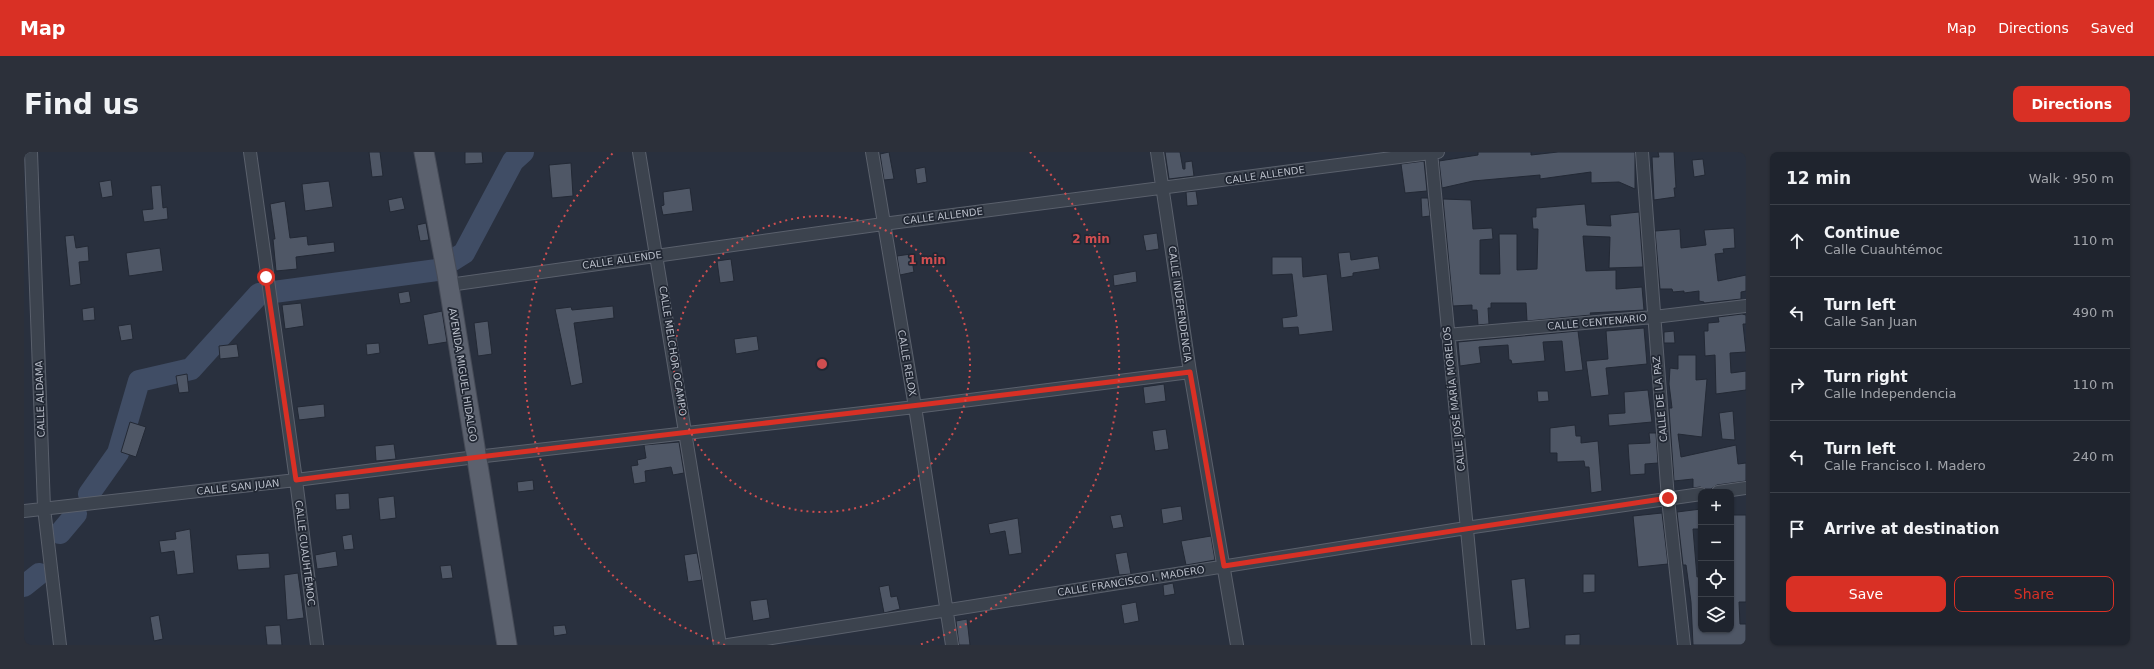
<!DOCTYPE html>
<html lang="en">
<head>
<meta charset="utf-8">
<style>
  body { margin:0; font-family:"DejaVu Sans",sans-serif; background:#2c303a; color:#f1f3f6 }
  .controls { position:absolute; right:12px; bottom:12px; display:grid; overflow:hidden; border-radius:8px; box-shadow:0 1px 3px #0004 }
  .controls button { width:36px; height:36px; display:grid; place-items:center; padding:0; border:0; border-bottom:1px solid #3c414a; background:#1f242e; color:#f1f3f6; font:20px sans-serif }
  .stop { position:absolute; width:12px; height:12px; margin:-9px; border:3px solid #d93025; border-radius:50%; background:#fff }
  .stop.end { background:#d93025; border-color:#fff; box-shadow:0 1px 4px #0008 }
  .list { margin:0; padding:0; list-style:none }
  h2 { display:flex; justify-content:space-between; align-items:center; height:52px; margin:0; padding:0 16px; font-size:17px }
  h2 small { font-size:13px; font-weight:400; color:#a1a4aa }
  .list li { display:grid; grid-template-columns:26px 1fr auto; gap:12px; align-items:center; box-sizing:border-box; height:72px; padding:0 16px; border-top:1px solid #3c414a }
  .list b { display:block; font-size:15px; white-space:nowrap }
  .list p { margin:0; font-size:13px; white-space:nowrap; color:#a1a4aa }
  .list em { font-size:13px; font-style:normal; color:#a1a4aa }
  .actions { display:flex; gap:8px; padding:12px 16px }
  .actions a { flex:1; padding:9px 0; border:1px solid #d93025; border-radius:8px; text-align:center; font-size:14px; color:#d93025 }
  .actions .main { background:#d93025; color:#fff }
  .icon { flex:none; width:22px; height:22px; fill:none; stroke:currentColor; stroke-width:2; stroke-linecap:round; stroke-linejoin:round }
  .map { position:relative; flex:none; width:1722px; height:493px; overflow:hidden; border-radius:8px }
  header { display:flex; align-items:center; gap:24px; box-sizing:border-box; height:56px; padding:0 20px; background:#d93025; color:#fff }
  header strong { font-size:19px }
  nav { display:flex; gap:22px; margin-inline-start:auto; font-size:14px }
  .intro { display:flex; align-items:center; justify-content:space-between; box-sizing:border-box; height:96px; padding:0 24px }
  h1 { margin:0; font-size:28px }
  .button { padding:10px 18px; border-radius:8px; background:#d93025; color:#fff; font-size:14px; font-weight:700 }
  main { display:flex; gap:24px; padding:0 24px }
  aside { flex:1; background:#1f242e; border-radius:8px; box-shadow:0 1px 3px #0004 }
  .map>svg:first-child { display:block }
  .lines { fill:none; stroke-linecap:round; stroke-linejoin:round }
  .river { stroke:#404d65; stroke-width:22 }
  .building { fill:#4f5766; stroke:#232935 }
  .minor-casing { stroke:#5a606c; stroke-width:14 }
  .primary-casing { stroke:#464b57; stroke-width:21 }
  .minor { stroke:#3c434e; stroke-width:12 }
  .primary { stroke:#5b616e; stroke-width:19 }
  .route { stroke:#d93025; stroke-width:5 }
  .ring { fill:none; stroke:#cf4e50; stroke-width:2; stroke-dasharray:2 4 }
  .labels { text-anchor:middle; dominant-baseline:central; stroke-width:3.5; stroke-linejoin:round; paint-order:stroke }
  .street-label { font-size:10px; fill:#b9bec9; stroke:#212733 }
  .centre { fill:#cf4e50; stroke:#212733; stroke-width:2 }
  .ring-label { font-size:12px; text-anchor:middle; font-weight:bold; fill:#cf4e50; stroke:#212733; stroke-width:3.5; stroke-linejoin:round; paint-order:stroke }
</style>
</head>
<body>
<header>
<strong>Map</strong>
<nav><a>Map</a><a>Directions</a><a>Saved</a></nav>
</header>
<div class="intro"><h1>Find us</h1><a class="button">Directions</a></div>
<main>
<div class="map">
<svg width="1722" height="493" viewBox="0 0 1722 493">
  <rect width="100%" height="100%" fill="#29303e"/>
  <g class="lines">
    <path class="river" d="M65 342 94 301 115 229 167 217 235 142 413 118 440 101 489 9 499 0
      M36 381 52 362
      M0 434 15 422"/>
  </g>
  <path class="building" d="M345 0H356L359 24 348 25Z
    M441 0H458L459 11 441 12Z
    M865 0 870 27 860 28 856 2Z
    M1141 0H1156L1159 17H1161V10L1168 9 1170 24 1145 27Z
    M1454 0H1507V3L1534 0H1611V37L1595 30 1567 31V20L1516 27V23L1449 29 1418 36 1415 9 1454 3Z
    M1634 0H1650L1652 36H1650L1651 45 1630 48 1628 5H1635Z
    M1679 7 1681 23 1670 25 1668 8Z
    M1400 9 1403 39 1381 41 1377 12Z
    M547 11 549 44 528 46 525 13Z
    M901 15 903 30 893 32 891 17Z
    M87 28 89 44 78 46 75 30Z
    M305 29 309 55 281 59 278 32Z
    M137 33 139 56 143 55 144 67 120 70 118 58 129 57 127 34Z
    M666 36 669 59 639 63 637 54 640 53 639 40Z
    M1172 39 1174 53 1163 54 1162 40Z
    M378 45 381 57 366 60 364 48Z
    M1397 46H1404L1406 64 1398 65Z
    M1419 47 1447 48 1449 77 1468 76 1469 87 1456 88V122H1476L1475 82H1493V118L1513 117 1514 77H1509L1508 65H1512V56L1561 52 1563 73 1587 74 1586 63 1615 60 1619 115 1585 116 1586 85 1559 84 1562 119 1592 118V137L1618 135 1620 158 1566 161 1567 163 1503 169 1502 151H1467V156H1464L1465 172 1454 173 1453 158H1448V153L1429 154Z
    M261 49 266 86 283 84 284 93 310 90 311 100 272 105 273 117 252 119 249 87H251L246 52Z
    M402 71 405 88 396 89 393 73Z
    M1710 76 1711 96 1699 97 1700 101 1691 102 1694 129 1722 123V139L1717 140V147L1680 151V150L1675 149V139L1660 141V139L1649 140 1648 137H1636L1631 79 1656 77 1657 96 1682 93 1680 78Z
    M1133 81 1135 97 1122 99 1119 83Z
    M50 83 52 96 64 94 65 109 55 110 57 132 46 134 41 84Z
    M136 96 139 119 105 124 102 101Z
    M1326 100 1327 108 1354 104 1356 117 1329 121V124L1317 126 1314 101Z
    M887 102 890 120 876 123 873 104Z
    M1248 105H1278L1279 125 1303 122 1309 179 1275 183 1274 175 1259 176 1258 166 1273 164 1268 122 1248 123Z
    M707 107 710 129 696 131 693 109Z
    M1112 119 1113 130 1090 134 1089 123Z
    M385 139 387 150 376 152 374 141Z
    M277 151 280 174 261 177 258 153Z
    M589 154 590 166 550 171 559 231 547 234 531 157 547 155 548 158Z
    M70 155 71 168 59 169 58 157Z
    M418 159 423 190 404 193 399 163Z
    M1718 162 1722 163V172H1719L1722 200 1706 201 1707 221 1722 219V238L1692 242 1691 203 1681 204 1680 179H1684V171L1695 170 1694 165Z
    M464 169 468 202 454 204 450 171Z
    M107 172 109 187 97 189 94 174Z
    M1620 176 1623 212 1582 216 1585 243 1567 245 1562 209 1584 207 1582 179Z
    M1554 179 1559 218 1541 220 1538 189 1519 190 1521 209 1488 212 1487 208H1485L1484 193 1455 195 1457 211 1436 214 1434 190Z
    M1650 179 1651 191H1640V180Z
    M733 184 735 198 712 202 710 187Z
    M355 191 356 201 343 203 342 192Z
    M213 192 215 205 196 207 195 194Z
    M1654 203H1672V228L1683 227 1678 285 1654 282 1657 305 1712 293 1714 312 1722 311V329L1693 333 1687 337H1682L1676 335 1669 336V327L1650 329 1645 256H1648L1645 232 1646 216 1654 217Z
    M163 222 165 240 155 241 152 224Z
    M1140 232 1142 249 1121 252 1119 235Z
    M1624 238 1628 270 1585 274 1584 262 1601 261 1600 240Z
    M1513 239H1524L1525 249 1514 250Z
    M300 252 301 265 275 268 273 255Z
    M1709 259 1711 288 1698 287 1695 261Z
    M106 270 122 275 112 305 97 300Z
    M1551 273 1552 284H1557V291L1574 289 1578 339 1567 341 1565 315H1561L1560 309 1533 310V301H1526V276Z
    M1142 277 1145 297 1131 299 1128 279Z
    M1625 281H1632L1634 311 1621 312V322L1606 323 1604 292 1626 291Z
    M655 290 660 321 649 323 647 315 621 319 622 330 610 332 607 314 614 313 613 308 622 306 620 293Z
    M370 292 372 307 352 309 351 294Z
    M509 328 510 338 494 340 493 330Z
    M325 341 326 357 312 358 311 342Z
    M370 344 372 366 356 368 354 346Z
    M1157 354 1159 368 1139 372 1137 357Z
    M1677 357V377H1669L1673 425 1677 424V478H1707V363H1722V450H1715L1716 472H1722V493H1669L1667 450 1662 413H1659L1653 360Z
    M1638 361 1644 412 1614 415 1609 364Z
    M1097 362 1100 375 1089 377 1086 364Z
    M994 366 998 401 985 403 981 379 966 382 964 372Z
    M166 377 170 421 153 423 150 399 137 401 135 389 152 387 151 380Z
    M328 382 330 397 320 398 318 384Z
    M1187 384 1191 408 1162 413 1157 389Z
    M312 399 314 414 293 417 291 403Z
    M1103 400 1107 422 1095 423 1091 402Z
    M245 401 246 416 214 418 212 403Z
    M673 401 678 428 664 430 660 403Z
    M427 413 429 426 418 427 416 414Z
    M274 421 280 466 263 468 260 423Z
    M1559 422H1571V440L1559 441Z
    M1501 426 1506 476 1492 478 1487 428Z
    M1149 431 1151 442 1140 444 1139 433Z
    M865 433 867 445 873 444 876 457 860 461 855 435Z
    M743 447 746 466 729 469 726 449Z
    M1112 450 1115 469 1100 472 1097 453Z
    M135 463 139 487 130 489 126 465Z
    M943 467 946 493H935L932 469Z
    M256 473 258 493H243L241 474Z
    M541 473 543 482 530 484 529 474Z
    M1556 482V493H1541V483Z"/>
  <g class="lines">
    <defs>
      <path id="minor" d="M7 0 20 356 36 493
        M226 0 272 328 293 493
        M615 0 696 493
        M848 0 891 255 928 493
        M1133 0 1166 220 1213 493
        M1407 0 1454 493
        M1618 0 1644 347 1660 493
        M425 133 859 72 1414 0
        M1423 183 1630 165 1722 154
        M1694 340 1722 336
        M0 359 272 328 452 305 891 255 1166 220
        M704 493 1442 376 1677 342"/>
      <path id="primary" d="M400 0 423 122 483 493"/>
    </defs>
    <use href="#minor" class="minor-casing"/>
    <use href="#primary" class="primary-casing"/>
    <use href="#minor" class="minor"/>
    <use href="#primary" class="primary"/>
  </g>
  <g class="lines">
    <path class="route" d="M242 125 272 328C570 289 868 258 1166 220L1200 414 1644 346"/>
  </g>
  <g class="ring">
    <circle cx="798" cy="212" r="148"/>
    <path d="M701 493A297 297 0 0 1 590 0M1006 0A297 297 0 0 1 895 493"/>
  </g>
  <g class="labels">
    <g class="street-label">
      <text transform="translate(1241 23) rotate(-8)">CALLE ALLENDE</text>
      <text transform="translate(919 64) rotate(-7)">CALLE ALLENDE</text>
      <text transform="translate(598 108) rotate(-8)">CALLE ALLENDE</text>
      <text transform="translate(1156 152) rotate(82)">CALLE INDEPENDENCIA</text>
      <text transform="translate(1573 170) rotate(-5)">CALLE CENTENARIO</text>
      <text transform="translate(649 199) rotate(81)">CALLE MELCHOR OCAMPO</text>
      <text transform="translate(883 211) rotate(80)">CALLE RELOX</text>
      <text transform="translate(439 223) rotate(81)">AVENIDA MIGUEL HIDALGO</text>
      <text transform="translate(16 247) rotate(-92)">CALLE ALDAMA</text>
      <text transform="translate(1430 247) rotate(-96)">CALLE JOSÉ MARÍA MORELOS</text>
      <text transform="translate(1636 247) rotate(-95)">CALLE DE LA PAZ</text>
      <text transform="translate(214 335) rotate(-6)">CALLE SAN JUAN</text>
      <text transform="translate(281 401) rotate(83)">CALLE CUAUHTÉMOC</text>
      <text transform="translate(1107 429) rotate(-9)">CALLE FRANCISCO I. MADERO</text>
    </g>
  </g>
  <circle cx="798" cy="212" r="6" class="centre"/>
  <g class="ring-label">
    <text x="1067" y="91">2 min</text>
    <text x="903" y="112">1 min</text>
  </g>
</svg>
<div class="controls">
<button>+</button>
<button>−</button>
<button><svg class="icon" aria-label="locate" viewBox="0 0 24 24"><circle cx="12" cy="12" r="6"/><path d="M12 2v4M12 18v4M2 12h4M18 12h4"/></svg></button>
<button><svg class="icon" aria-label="layers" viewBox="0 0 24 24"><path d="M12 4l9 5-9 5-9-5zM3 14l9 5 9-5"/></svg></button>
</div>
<div class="stop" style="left:242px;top:125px"></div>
<div class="stop end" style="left:1644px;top:346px"></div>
</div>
<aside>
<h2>12 min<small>Walk · 950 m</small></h2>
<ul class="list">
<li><svg class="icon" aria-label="ahead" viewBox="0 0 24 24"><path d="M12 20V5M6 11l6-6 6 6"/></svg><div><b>Continue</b><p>Calle Cuauhtémoc</p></div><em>110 m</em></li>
<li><svg class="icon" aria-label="left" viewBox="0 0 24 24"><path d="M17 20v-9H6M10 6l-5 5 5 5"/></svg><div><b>Turn left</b><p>Calle San Juan</p></div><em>490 m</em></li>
<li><svg class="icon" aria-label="right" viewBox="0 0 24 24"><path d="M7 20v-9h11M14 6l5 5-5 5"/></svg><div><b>Turn right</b><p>Calle Independencia</p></div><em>110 m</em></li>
<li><svg class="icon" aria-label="left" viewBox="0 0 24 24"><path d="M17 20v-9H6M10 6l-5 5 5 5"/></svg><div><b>Turn left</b><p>Calle Francisco I. Madero</p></div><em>240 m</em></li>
<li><svg class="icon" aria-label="arrive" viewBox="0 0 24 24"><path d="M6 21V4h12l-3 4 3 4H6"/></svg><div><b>Arrive at destination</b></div></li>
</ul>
<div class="actions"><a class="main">Save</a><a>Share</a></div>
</aside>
</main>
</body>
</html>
